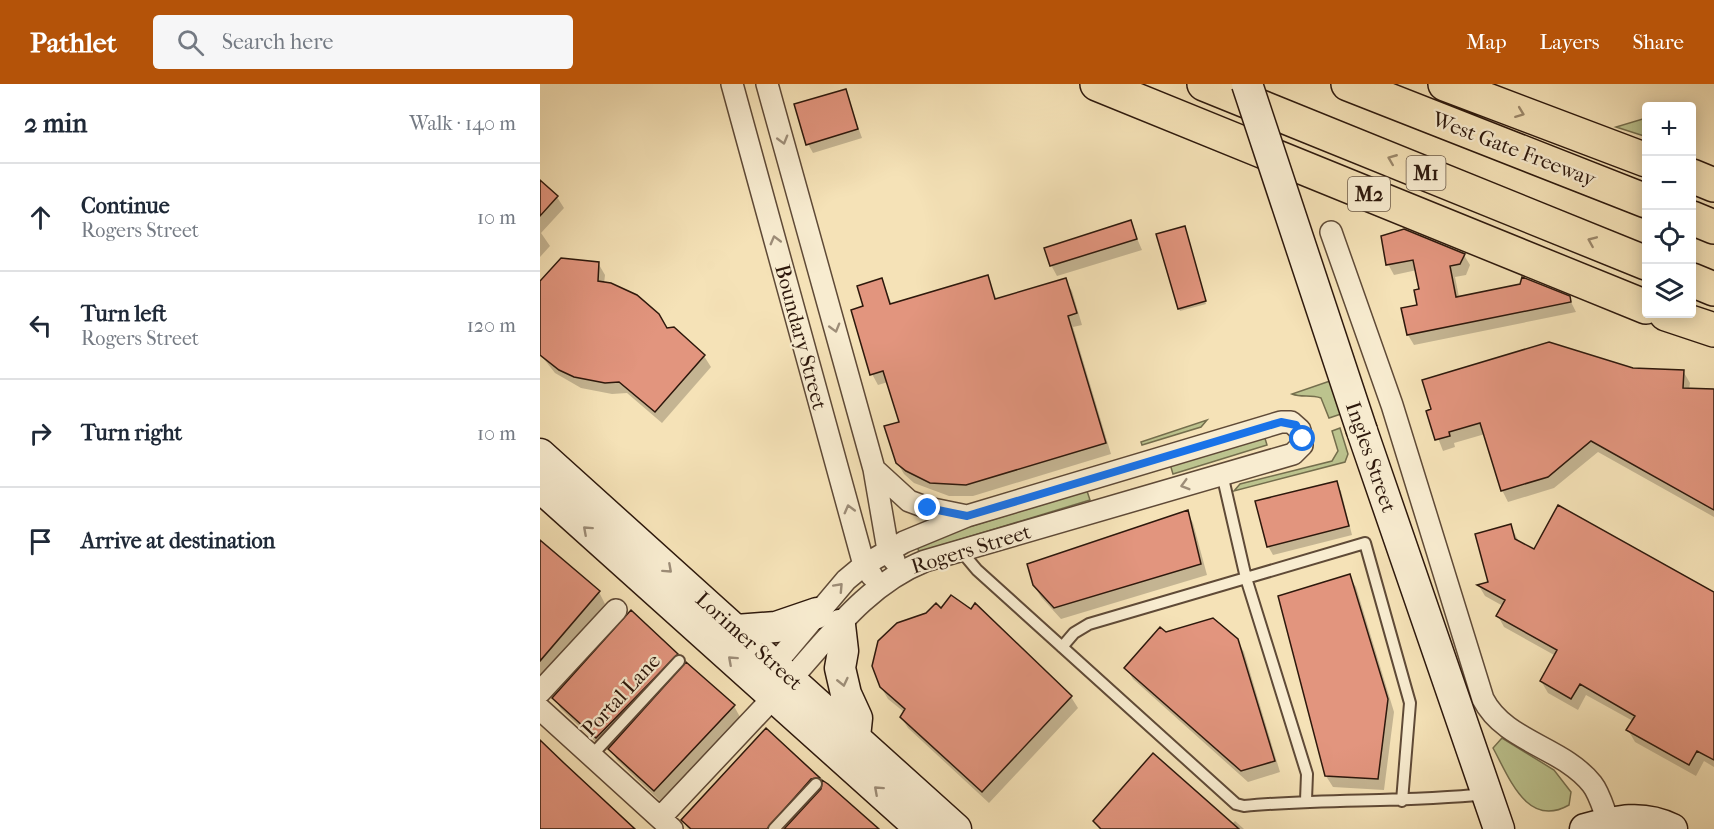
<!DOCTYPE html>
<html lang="en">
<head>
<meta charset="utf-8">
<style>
  body { margin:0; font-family:"IM FELL French Canon",serif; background:#f6f6f7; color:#1f2937 }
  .controls { position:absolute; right:18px; top:18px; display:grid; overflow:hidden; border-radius:6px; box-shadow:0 3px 15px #0003 }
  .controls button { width:54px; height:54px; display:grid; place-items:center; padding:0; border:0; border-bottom:2px solid #e0e1e3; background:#fff; color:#1f2937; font:30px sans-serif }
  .stop { position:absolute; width:18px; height:18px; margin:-14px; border:4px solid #1a73e8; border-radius:50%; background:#fff }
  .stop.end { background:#1a73e8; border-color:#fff; box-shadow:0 2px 6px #0008 }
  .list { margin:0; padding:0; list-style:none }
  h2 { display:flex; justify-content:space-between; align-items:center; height:78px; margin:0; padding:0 24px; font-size:26px }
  h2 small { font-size:20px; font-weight:400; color:#747a83 }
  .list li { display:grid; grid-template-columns:39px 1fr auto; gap:18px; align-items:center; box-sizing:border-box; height:108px; padding:0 24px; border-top:2px solid #e0e1e3 }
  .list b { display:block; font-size:22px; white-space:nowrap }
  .list p { margin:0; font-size:20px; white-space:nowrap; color:#747a83 }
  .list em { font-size:20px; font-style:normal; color:#747a83 }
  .icon { flex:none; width:33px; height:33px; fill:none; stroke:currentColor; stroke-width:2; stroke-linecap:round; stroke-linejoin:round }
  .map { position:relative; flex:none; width:1174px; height:745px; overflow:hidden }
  header { display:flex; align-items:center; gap:36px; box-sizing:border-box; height:84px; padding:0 30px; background:#b45309; color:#fff }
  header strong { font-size:28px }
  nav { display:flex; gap:33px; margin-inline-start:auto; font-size:21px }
  .search { width:420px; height:54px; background:#f6f6f7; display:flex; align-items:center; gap:15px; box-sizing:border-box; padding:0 21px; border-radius:6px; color:#747a83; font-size:22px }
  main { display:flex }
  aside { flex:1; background:#fff }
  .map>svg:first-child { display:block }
  .green { fill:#bcc38e; stroke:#746e4d; stroke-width:1.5 }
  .shadow { fill:#0003 }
  .building { fill:#e2957e; stroke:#2d180c; stroke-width:1.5 }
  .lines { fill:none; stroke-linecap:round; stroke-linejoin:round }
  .lane-casing { stroke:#5f4a37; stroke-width:14 }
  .street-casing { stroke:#5f4a37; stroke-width:24 }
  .secondary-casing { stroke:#2d180c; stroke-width:33 }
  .highway-casing { stroke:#2d180c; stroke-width:36 }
  .lane { stroke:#f8ecd0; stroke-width:10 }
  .street { stroke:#f8ecd0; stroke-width:21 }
  .secondary { stroke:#f8ecd0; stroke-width:30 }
  .highway { stroke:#f5e2b7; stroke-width:33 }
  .secondary-bridge-casing { stroke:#2d180c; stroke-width:33; stroke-linecap:butt }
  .secondary-bridge { stroke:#f8ecd0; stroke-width:30 }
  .oneway { stroke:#9b876a }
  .oneway2 { stroke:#9d8d78 }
  .route { stroke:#1a73e8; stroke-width:8 }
  .labels { text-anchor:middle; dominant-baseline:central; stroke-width:4.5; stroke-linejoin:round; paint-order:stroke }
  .shield { fill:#f8ecd0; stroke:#6a5847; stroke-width:1.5 }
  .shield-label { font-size:20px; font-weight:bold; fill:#2d180c }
  .street-label { font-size:21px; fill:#2d180c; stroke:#f8ecd0 }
</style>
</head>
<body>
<header>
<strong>Pathlet</strong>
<div class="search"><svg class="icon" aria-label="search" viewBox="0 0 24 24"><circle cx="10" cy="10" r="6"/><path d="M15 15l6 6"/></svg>Search here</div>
<nav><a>Map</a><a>Layers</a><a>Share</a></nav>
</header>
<main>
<aside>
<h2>2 min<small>Walk · 140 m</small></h2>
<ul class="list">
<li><svg class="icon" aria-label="ahead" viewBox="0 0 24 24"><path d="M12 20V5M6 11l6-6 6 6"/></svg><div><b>Continue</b><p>Rogers Street</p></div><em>10 m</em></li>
<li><svg class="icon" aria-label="left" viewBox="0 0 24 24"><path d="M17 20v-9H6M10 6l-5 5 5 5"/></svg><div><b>Turn left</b><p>Rogers Street</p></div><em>120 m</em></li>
<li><svg class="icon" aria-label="right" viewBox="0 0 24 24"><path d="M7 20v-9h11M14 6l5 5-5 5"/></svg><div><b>Turn right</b></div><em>10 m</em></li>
<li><svg class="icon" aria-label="arrive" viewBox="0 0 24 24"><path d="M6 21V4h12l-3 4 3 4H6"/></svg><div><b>Arrive at destination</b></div></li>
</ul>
</aside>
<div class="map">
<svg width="1174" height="745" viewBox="0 0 1174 745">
  <rect width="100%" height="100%" fill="#f5e2b7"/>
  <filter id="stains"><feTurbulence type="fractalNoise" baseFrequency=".00333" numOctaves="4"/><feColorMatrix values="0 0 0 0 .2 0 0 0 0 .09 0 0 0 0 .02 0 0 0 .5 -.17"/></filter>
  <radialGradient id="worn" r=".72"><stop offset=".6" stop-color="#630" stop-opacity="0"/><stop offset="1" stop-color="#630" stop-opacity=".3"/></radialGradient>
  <path class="green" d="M1106 34 1104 52 1076 43Z
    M790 297 801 330 789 334 781 314C770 310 762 314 752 310Z
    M667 336 661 343 602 361 601 358Z
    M800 344 808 370 805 378 694 407 700 400 792 377 798 367 792 347Z
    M724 351 727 361 633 390 630 380Z
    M547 407 550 416 379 468 376 459Z
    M962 654 1014 686 1031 708 1029 721C987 745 969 693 953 664Z"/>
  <path class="shadow" d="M305 7 322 54 273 69 268 60Z
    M0 98 17 113 24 124 1 149 10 162 0 173Z
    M590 138 602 166 517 192 511 181Z
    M645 146 666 220 640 227 618 151Z
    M843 153 924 171 930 181 926 191 915 193 919 213 1029 214 1036 228 874 261 868 251 863 225 879 222 881 206 877 186 854 191 848 180Z
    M58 179 65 191 64 200 164 272 171 283 122 339 87 309 72 310 41 304 15 289 0 270V200Z
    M447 193 457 216 525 196 532 207 542 241 533 243 571 370 433 412H409L374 399 364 390 357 378 361 339 348 298 338 301 332 290 325 223 342 196 352 221Z
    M1092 285 1143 287 1150 299 1149 306 1174 307V433L1058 368 1014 404 968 418 962 406 945 350 914 359 915 363 903 367 888 328Z
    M796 399 801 407 812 451 733 471 728 462Z
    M1019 423 1174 510V683L1164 677 1156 692 1095 658 1088 646 1093 637 1046 611 1038 626 1008 609 1001 597 1016 572 964 543 958 532 963 522 945 512 939 502 950 499 971 442 979 458 994 467Z
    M647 428 653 439 667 491 521 535 501 513 494 501Z
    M0 457 59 508 65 520 0 595Z
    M809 492 816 503 854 628 844 706 793 703 786 692Z
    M626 550 697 556 704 568 740 688 708 698 593 595 586 584Z
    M137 571 144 583 194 622 200 633 121 718 77 676 70 665 114 616 112 615 63 665 21 625 14 614Z
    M341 603 531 613 538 624 449 719 368 644 361 633 364 628 348 615Z
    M226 646 279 695 284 705 277 706 240 745H148L143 736Z
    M695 737 704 745H559L555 738 691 741Z"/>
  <path class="building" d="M306 5 318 45 266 61 254 20Z
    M0 96 18 112 0 132Z
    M591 136 597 155 510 182 504 164Z
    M645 142 666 217 638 225 616 150Z
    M864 145 925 170 920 180 910 182 916 213 980 200 982 193 1030 212 1031 218 867 251 861 224 877 221 874 206 879 205 873 176 846 181 841 152Z
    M21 174 59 178 58 197 71 199 97 211 119 230 127 244 134 243 165 271 115 328 79 298 65 299 34 293 19 286 0 271V197Z
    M448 191 455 215 526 194 537 229 528 232 566 359 426 401 390 399 366 387 356 379 344 342 359 338 343 287 330 291 311 226 323 222 317 202 342 194 350 220Z
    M1009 258 1093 284 1144 286 1143 304 1174 305V426L1051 357 1008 393 961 407 940 339 909 348 910 352 895 356 886 327 891 325 882 296Z
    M797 397 809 442 727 463 715 417Z
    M1018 421 1174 508V676L1157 667 1149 681 1086 646 1095 632 1040 600 1031 615 1000 597 1017 566 956 532 965 516 937 501 948 498 935 450 971 440 975 455 994 465Z
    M648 426 661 480 514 524 493 501 487 480Z
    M0 456 60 507 0 577Z
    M810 490 848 615 838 695 785 692 738 512Z
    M411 511 431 525 435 519 532 612 442 708 360 633 365 625 340 603 332 582 338 557 357 539 386 529 396 519 401 524Z
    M91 526 138 570 56 654 12 614Z
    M673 534 698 555 735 677 701 687 584 584 620 543 626 548Z
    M146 578 195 621 114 707 68 665Z
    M226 644 280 694 271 695 227 745H151L141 736Z
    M0 656 25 680 95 745H0Z
    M613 669 699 745H561L553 737Z
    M282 696 288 700 339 745H244L281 705Z"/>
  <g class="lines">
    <defs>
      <path id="lane" d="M421 467 437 486 696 720 704 722C784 714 864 719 945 710
        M522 563 534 549 549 540 706 494 682 390
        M51 672 139 577
        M766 716 767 690 706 494 825 459 870 619 862 717
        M234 745 276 700"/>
      <path id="street" d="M192 0 324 481 332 492
        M227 0 334 385 348 466 354 476
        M791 148 852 321 943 615C965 658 1023 663 1052 700 1060 710 1064 727 1069 739
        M334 385 369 417 388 424 427 432
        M0 608 76 526
        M0 625 132 745
        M120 734C163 688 206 643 249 597 290 552 327 500 385 477L753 370 762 361 760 346 751 338H741L427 432 364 458 324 481 306 496 225 592"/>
      <path id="secondary" d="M822 347 959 745
        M0 370 416 745
        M0 403 381 745
        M300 541 303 567 300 584 306 610 317 634 315 653
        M196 546 236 543 277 529
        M1045 745C1076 737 1102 730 1132 745"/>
      <path id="highway" d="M557 0 1106 223
        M664 0 1106 179
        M808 0 1106 117
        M905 0 1106 76
        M1152 92 1174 101
        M1152 134 1174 143
        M1152 196 1174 205
        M1126 230 1174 246"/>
    </defs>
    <use href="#lane" class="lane-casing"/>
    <use href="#street" class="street-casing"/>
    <use href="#secondary" class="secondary-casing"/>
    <use href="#highway" class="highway-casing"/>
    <use href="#lane" class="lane"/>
    <use href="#street" class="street"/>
    <use href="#secondary" class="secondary"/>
    <use href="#highway" class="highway"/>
    <defs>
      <path id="secondary-bridge" d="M707 0 822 347"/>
    </defs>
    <use href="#secondary-bridge" class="secondary-bridge-casing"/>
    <use href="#secondary-bridge" class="secondary-bridge"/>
  </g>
  <defs><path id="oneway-chevron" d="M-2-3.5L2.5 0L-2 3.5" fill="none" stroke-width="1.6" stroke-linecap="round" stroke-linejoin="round" transform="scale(1.5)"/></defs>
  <g class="oneway">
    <use href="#oneway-chevron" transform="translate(980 29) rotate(21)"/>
    <use href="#oneway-chevron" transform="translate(852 75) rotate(-158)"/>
    <use href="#oneway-chevron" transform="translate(1052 157) rotate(-157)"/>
  </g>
  <g class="oneway2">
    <use href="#oneway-chevron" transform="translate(243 56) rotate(74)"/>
    <use href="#oneway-chevron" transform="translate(235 156) rotate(-105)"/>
    <use href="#oneway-chevron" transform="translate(295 244) rotate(74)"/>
    <use href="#oneway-chevron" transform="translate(645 401) rotate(164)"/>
    <use href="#oneway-chevron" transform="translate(309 425) rotate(-105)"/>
    <use href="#oneway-chevron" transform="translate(47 446) rotate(-138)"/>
    <use href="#oneway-chevron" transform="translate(128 485) rotate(42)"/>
    <use href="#oneway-chevron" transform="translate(299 503) rotate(-47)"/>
    <use href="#oneway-chevron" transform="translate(192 576) rotate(-138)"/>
    <use href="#oneway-chevron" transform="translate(303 598) rotate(77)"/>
    <use href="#oneway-chevron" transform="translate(338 706) rotate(-138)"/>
  </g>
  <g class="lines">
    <path class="route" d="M388 424 427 432 741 338 756 341 763 355"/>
  </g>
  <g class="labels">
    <g class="shield">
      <rect x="866.5" y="72" width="39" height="34" rx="4.5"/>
      <rect x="808" y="93" width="42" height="34" rx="4.5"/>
    </g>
    <g class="shield-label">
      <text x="886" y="89">M1</text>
      <text x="829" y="110">M2</text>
    </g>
    <g class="street-label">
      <text transform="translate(974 65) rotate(21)">West Gate Freeway</text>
      <text transform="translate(261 253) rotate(75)">Boundary Street</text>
      <text transform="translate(831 373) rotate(71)">Ingles Street</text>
      <text transform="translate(431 465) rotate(-17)">Rogers Street</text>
      <text transform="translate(209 557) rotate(42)">Lorimer Street</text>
      <text transform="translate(81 611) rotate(-47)">Portal Lane</text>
    </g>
  </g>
  <rect width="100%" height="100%" filter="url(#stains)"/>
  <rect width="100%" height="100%" fill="url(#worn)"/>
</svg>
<div class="controls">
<button>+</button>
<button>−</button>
<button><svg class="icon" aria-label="locate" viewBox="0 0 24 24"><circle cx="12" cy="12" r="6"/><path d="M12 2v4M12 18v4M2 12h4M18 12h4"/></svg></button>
<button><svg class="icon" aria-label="layers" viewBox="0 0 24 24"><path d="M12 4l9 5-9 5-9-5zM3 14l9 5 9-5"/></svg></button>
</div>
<div class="stop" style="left:763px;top:355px"></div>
<div class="stop end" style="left:388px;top:424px"></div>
</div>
</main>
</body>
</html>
